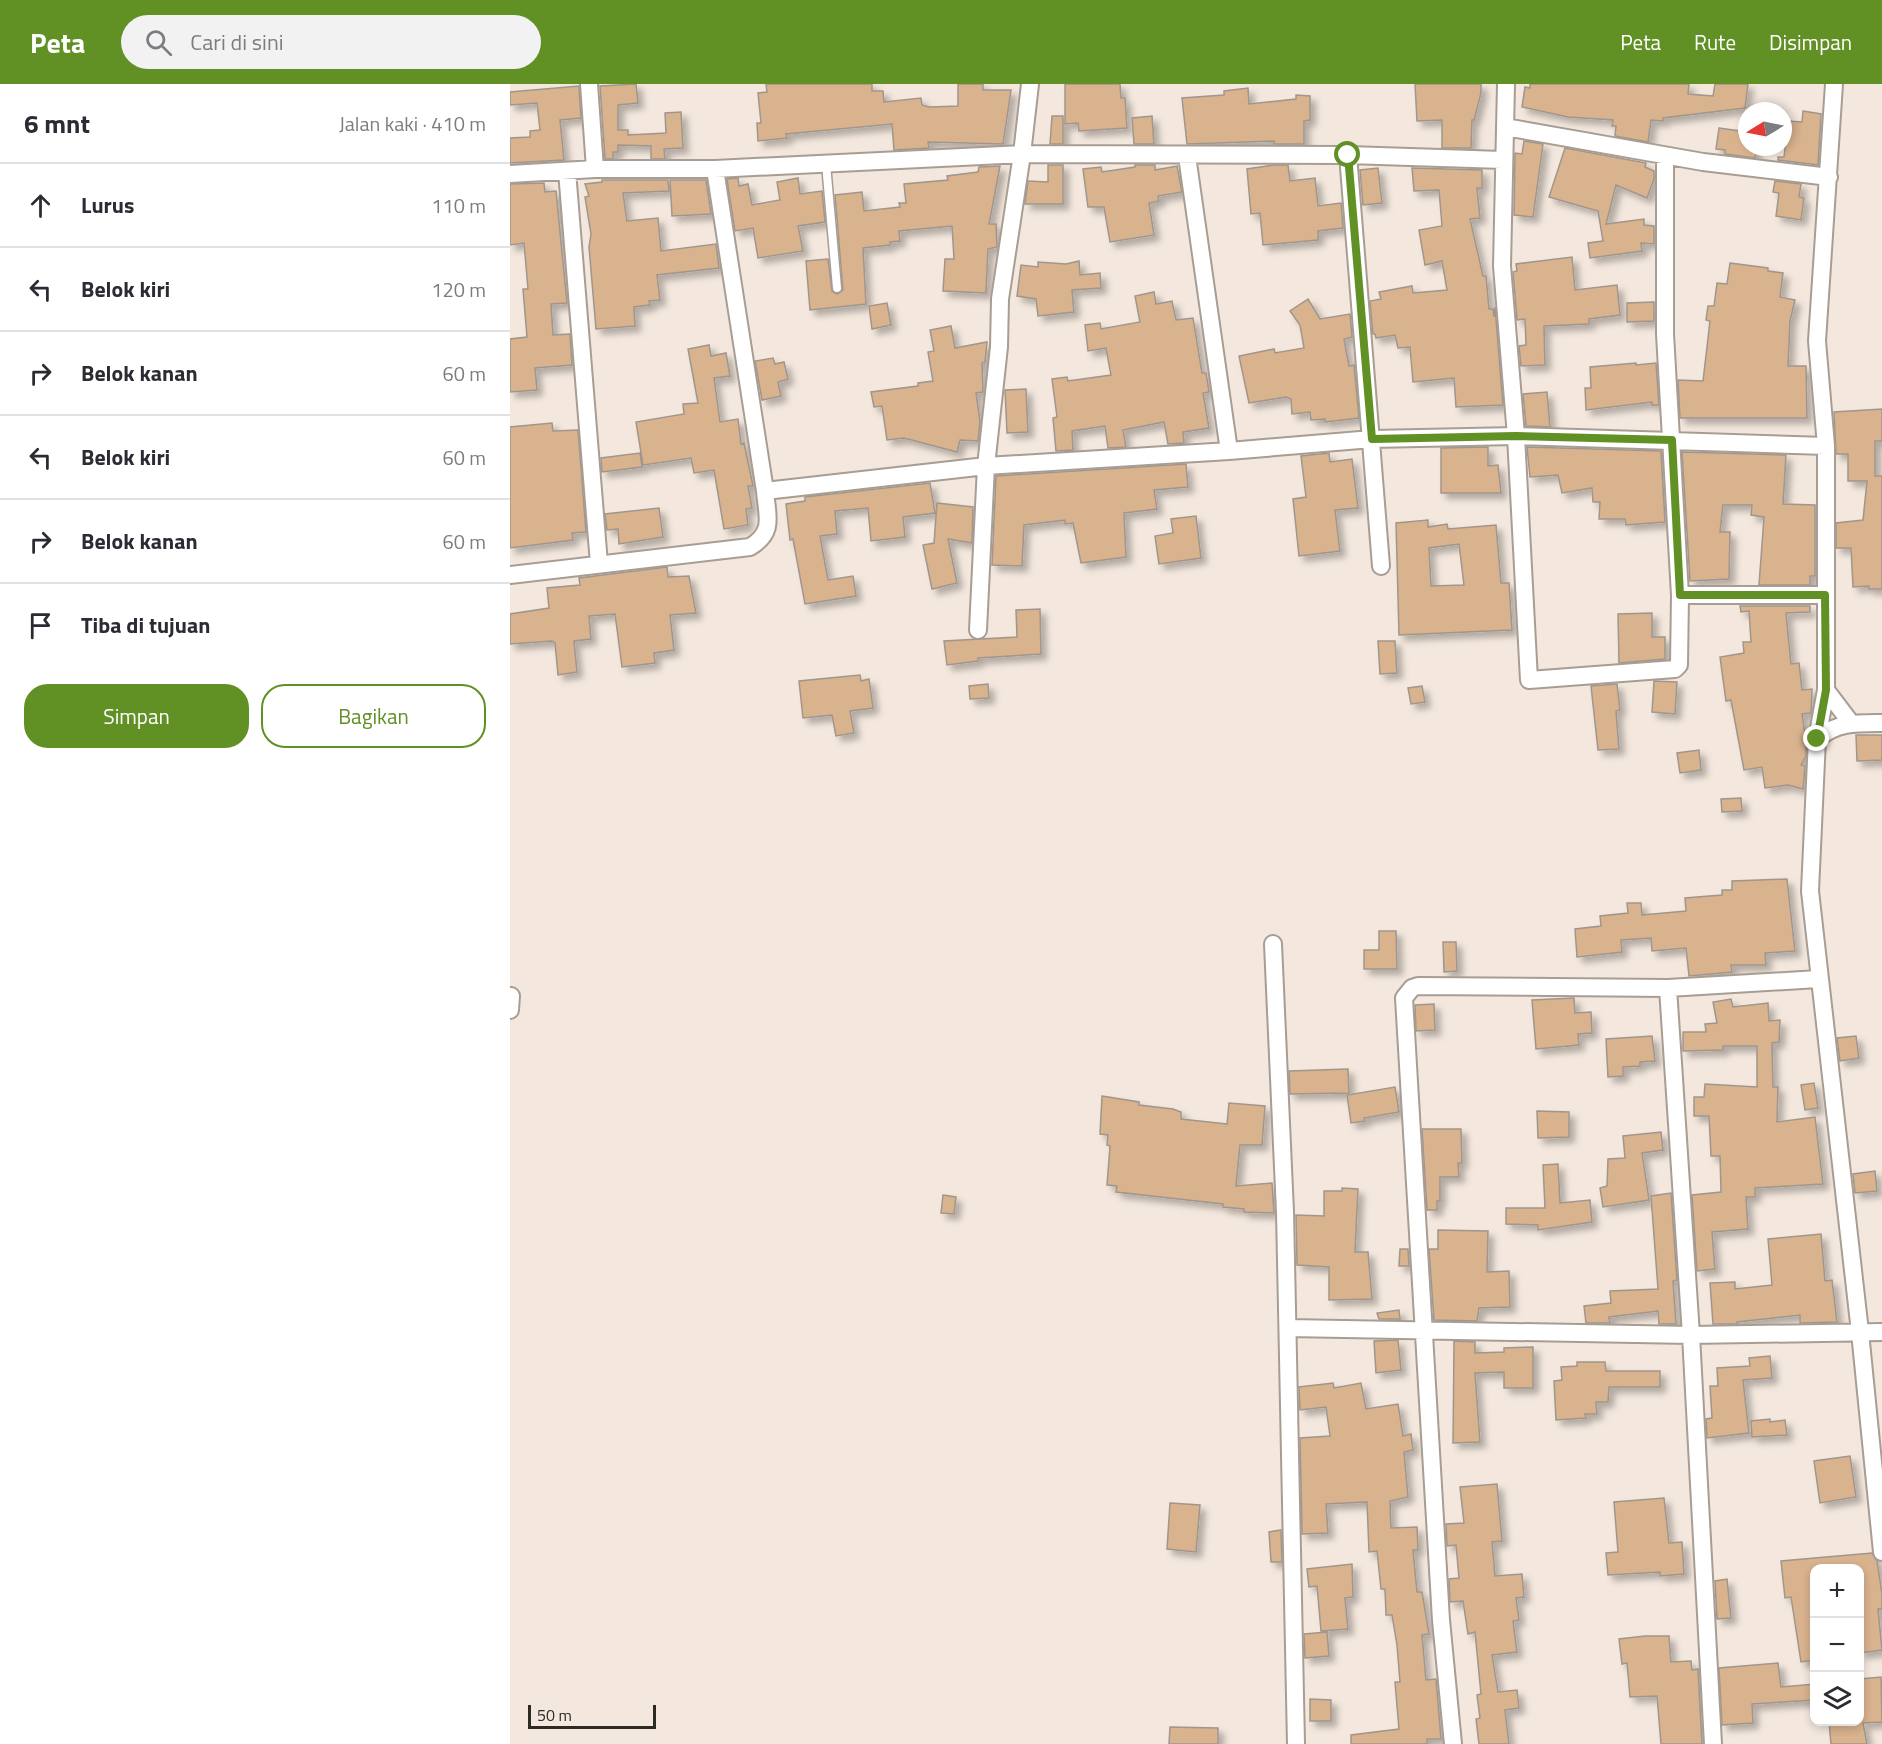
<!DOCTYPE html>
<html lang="id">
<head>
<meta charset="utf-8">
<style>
  body { margin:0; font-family:"Titillium Web",sans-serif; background:#f2f2f3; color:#2b2b33 }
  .controls { position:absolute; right:18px; bottom:18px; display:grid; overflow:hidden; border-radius:12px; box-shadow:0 3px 9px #0003 }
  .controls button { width:54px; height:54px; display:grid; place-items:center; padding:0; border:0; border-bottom:2px solid #e1e1e2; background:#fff; color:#2b2b33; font:30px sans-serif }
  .compass { position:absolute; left:1228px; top:18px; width:54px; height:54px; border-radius:50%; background:#fff; box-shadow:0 3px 9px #0003; rotate:260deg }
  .scale { position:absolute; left:18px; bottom:15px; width:128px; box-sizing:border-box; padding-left:6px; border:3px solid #2d2925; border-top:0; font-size:16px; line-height:21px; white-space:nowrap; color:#2d2925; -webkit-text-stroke:4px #f4e8de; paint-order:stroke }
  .stop { position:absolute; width:18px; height:18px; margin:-14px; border:4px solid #619025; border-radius:50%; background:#fff }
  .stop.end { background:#619025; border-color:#fff; box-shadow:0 2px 6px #0008 }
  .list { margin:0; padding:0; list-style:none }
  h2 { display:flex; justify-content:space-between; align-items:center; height:78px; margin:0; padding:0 24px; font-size:26px }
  h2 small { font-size:20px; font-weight:400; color:#7c7c81 }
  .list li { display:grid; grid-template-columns:39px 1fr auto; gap:18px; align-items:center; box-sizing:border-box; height:84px; padding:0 24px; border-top:2px solid #e1e1e2 }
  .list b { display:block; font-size:22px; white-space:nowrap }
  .list em { font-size:20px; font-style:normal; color:#7c7c81 }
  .actions { display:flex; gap:12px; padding:18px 24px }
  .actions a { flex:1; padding:14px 0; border:2px solid #619025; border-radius:24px; text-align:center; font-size:21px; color:#619025 }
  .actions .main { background:#619025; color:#fff }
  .icon { flex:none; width:33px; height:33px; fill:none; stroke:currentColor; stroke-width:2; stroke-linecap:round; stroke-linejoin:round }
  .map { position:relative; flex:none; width:1372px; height:1660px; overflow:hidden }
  header { display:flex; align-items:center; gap:36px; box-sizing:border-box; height:84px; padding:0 30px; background:#619025; color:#fff }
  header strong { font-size:28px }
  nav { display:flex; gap:33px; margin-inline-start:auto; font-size:21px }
  .search { width:420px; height:54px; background:#f2f2f3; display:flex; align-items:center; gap:15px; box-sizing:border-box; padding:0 21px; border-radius:33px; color:#7c7c81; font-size:22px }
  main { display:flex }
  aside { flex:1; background:#fff }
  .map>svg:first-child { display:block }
  .building { fill:#d9b28e; stroke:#a1968c; stroke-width:1.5; fill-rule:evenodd; filter:url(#shadow) }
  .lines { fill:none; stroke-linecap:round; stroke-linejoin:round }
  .service-casing { stroke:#a89d93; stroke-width:11 }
  .minor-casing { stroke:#a89d93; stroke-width:20 }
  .service { stroke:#fff; stroke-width:8 }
  .minor { stroke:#fff; stroke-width:16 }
  .route { stroke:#619025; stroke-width:8 }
</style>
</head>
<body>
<header>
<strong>Peta</strong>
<div class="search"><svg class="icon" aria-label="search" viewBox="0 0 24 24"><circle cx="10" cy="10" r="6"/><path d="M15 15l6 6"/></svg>Cari di sini</div>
<nav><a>Peta</a><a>Rute</a><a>Disimpan</a></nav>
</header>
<main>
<aside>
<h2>6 mnt<small>Jalan kaki · 410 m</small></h2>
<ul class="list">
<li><svg class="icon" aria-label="ahead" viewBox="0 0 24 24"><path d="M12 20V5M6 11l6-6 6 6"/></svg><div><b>Lurus</b></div><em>110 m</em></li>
<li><svg class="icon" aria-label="left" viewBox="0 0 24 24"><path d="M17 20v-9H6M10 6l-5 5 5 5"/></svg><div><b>Belok kiri</b></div><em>120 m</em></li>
<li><svg class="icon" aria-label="right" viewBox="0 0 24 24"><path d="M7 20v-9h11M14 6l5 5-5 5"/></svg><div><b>Belok kanan</b></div><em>60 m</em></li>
<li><svg class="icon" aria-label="left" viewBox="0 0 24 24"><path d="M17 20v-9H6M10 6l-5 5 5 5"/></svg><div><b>Belok kiri</b></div><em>60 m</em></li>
<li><svg class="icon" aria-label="right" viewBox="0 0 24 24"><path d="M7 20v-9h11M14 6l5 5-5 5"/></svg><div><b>Belok kanan</b></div><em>60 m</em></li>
<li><svg class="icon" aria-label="arrive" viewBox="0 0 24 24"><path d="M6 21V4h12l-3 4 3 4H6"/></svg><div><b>Tiba di tujuan</b></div></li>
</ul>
<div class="actions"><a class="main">Simpan</a><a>Bagikan</a></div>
</aside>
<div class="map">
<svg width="1372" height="1660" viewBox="0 0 1372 1660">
  <defs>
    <filter id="shadow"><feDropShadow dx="5.5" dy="5.5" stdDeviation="3" flood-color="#0004"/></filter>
  </defs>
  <rect width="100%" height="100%" fill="#f4e8de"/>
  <path class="building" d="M126 0 128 19 108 21V46H118V51L156 49 155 29 171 28 173 64 154 65 155 75H141V62L108 61V68H103V75H95L90 2Z
    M256 0H362V7H373L374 18 411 14 412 21 419 23 448 22V0H473V6H501L493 60 418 58 419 64 384 66 382 40 276 50 277 54 248 57 247 39H251L248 9 257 8Z
    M555 0H610L611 14H615L617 44 569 47 568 39 555 40Z
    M905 0H971V9L964 36H962L961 64H932V36L907 37Z
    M1020 0H1179L1178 10 1203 12 1205 0H1238L1235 24 1153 34V37L1141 36 1138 58 1105 52 1106 42H1102L1103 36 1058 33 1012 23 1015 3 1020 4Z
    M69 2 71 34 50 36 54 76 0 79V54L20 53V47L30 46 27 19 0 21V8Z
    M738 4 739 20 786 15V11L800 12V36L794 37V60H764V57L677 60 672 14 714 11V7Z
    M1293 27 1311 30 1308 81 1268 76V73H1274L1278 37 1292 38Z
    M542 32H553V60H540Z
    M642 32 644 60H624L622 34Z
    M1209 44 1237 48V63H1247L1245 74 1215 70V66L1206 65Z
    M1014 57 1033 60 1023 133 1004 131 1005 69 1012 70Z
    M1055 64 1136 79 1135 83 1144 87V95L1137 114 1106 101 1096 140 1134 135V141L1144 142V160L1131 159 1132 167 1080 174 1078 159 1093 157 1088 127 1039 113Z
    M538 81H553V120H515L518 97 538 98Z
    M625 81H645V86L667 82 672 108 648 112 649 117 639 119 644 151 600 158 594 123H578L573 85 591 83 592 88 625 83Z
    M764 81H778L780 97 805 94 808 122 831 119 833 144 808 147V156L753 161 750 129 741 130 737 85Z
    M490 82 479 140H486L487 163 478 165 476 209 433 207 435 175H444L442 142 389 147 390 157 380 158V161L353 164 356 220 300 226 296 177 318 175 322 207 327 210 333 206 325 111 352 108 354 127 390 123 389 119H396L394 100 438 96 437 92 468 88 469 83Z
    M868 84 872 119 853 121 850 86Z
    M902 84 972 86V104H967L970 134 960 135 973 192H976L979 225H983L984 233 985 223 993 321 946 323 944 294 903 298 900 263 888 264 885 251 866 254 865 250H863L860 217 871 215 869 208 902 202 903 209 937 206 932 177 915 181 909 146 932 142 929 106 904 107Z
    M228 94 229 102 238 100 242 121 270 116 267 98 288 94 290 110 312 107 315 138 288 142 293 167 248 174 243 144 225 147 217 95Z
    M92 96H158L159 107 113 109 117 137 148 134 151 167 206 160 209 184 147 191 150 216 139 217 140 221 124 223 125 242 86 245 79 163 81 150 75 113 79 112 75 100 92 98Z
    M160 96H196L201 130 162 132Z
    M1265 97 1291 100 1289 113 1294 114 1291 136 1266 132 1269 109 1263 108Z
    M34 99 35 108 46 107 57 219 41 220 43 251 60 250 62 281 25 284 27 306 0 308V255L17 253 13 205H18L14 159 0 161V100Z
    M1062 173 1065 206 1107 201 1110 231 1079 235V240L1034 242 1035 281 1011 282 1009 262 1016 261 1015 235 1007 236 1003 188 1007 187 1006 180Z
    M569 177 570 191 590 189 591 204 562 206 564 228 528 232 526 215 507 212 511 181 528 183V178L556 180Z
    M1220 179 1258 184V187L1273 189 1270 213 1285 216 1280 237 1278 282H1296L1297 334H1170L1168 296 1193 297 1200 237 1196 236 1198 222H1204L1207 199 1217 200Z
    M644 208 646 220 662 217 666 236 683 234 692 289H696L699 308 693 309 699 344 673 348 674 359 658 360 654 338 613 346 616 363 598 364 595 342 562 347 563 366 546 367 543 334 547 333 542 295 557 293 558 297 601 291 596 264 578 267 575 241 590 239 591 245 630 238 625 212Z
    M798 215 810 235 840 230 842 253 834 255 839 282 844 281 849 334 815 338V335L801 336 800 328 782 330 781 315 776 313 739 319 729 272 764 265 765 269 794 264 790 241 780 227Z
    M1144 218V237L1117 238V219Z
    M377 219 381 241 362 245 359 222Z
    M441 242 445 264 477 258 475 278 472 279 473 308 466 309 470 337 468 357 450 356 447 368 394 354 377 356 372 322 364 323 361 308 408 302V299L423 297 418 268 424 267 420 246Z
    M199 261 201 272 216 269 220 292 204 294 210 338 228 335 231 360 234 359 243 402H238L242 424 236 425 238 441 214 445 204 386 184 389 181 374 133 381 126 338 174 330 173 320 188 319 178 265Z
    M263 274 265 280 274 278 278 295 268 298 271 312 252 316 245 277Z
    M1126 279V281L1146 279 1149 321H1142V318L1076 326 1075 304H1081L1080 283Z
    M516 305 518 348 497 349 495 306Z
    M1037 308 1040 343 1016 342 1013 310Z
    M1372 325V357H1365V392H1372V505H1359V502L1343 503 1341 464H1326V439L1353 436 1357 397H1338V370H1326L1324 328Z
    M42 339 43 347 68 346 76 448 62 449 63 456 0 464V343Z
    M978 363V382L988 381 991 409H931V364Z
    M1017 363 1151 367 1155 438 1116 441 1115 435H1089L1090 418H1083L1082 404 1052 409 1048 391 1020 393Z
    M1172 368 1276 371 1273 420 1305 421V492H1300V501H1249L1254 433 1241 431 1242 421H1213L1210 448H1220L1219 495 1180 497Z
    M130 369 132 383 92 388 91 374Z
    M819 369 820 378 842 375 848 424 825 426 830 467 789 472 783 415 796 413 791 372Z
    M676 380 678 403 644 406 647 425 614 429 616 473 571 479 563 439 555 440V436L514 441 512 482 482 481 486 392Z
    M420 399 425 429 393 433 395 453 361 457 358 424 325 427 327 450 310 452 318 496 343 492 346 512 295 520 283 455 280 456 276 420 295 417V413Z
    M427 419 463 423 462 459 438 455 447 499 422 505 413 461 424 459Z
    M149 424 153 453 109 460 108 445 97 446 95 430Z
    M686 432 691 474 649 480 645 452 663 449 661 435Z
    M918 436V443L937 440 938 445 986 441 991 499H999L1002 546 889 551 886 439ZM949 460 954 501 921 502 919 464Z
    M157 483 158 493 179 492 186 529 160 531 164 566 144 569 145 579 112 583 105 530 79 532 81 555 64 557 67 588 48 591 45 559 42 557 0 560V530L39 524 37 504 70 501 69 494Z
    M1230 522H1300V528L1276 529 1281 580 1289 579 1292 606 1302 605 1301 629 1292 630 1296 657V672L1291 681 1295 682 1293 705 1278 701 1255 704 1252 683 1234 686 1221 616 1216 617 1210 573 1234 569 1233 558H1241L1239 527 1231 528Z
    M530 525 531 570 468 574V577L437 581 434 557 507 553 506 526Z
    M1142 529V553H1155V575L1109 579 1108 530Z
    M868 557H885L887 589 870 590Z
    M350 591 351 597 359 595 363 624 340 627 344 649 326 652 322 631 293 634 289 597Z
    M1144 597 1167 598 1165 630 1142 628Z
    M478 600 479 614 460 615 459 602Z
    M1107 600 1110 626 1106 627 1109 665 1088 666 1081 602Z
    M912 602 915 618 901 620 898 604Z
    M1346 651H1372V676L1347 677Z
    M1189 666 1191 686 1170 689 1167 669Z
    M1231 714 1232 727 1212 728 1211 715Z
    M1277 795 1285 867 1255 869 1256 881H1221L1222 888 1179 892 1176 864 1142 867 1141 854 1111 856 1112 868 1067 873 1065 845 1091 842 1090 832 1118 829 1117 819H1131L1132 831 1176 827 1175 814 1212 811V806H1222V797Z
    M869 847H886L887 885H854V866H869Z
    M933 858H946L947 887 934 888Z
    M1064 914 1065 929 1081 928 1082 949 1068 950 1069 961 1026 965 1022 916Z
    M1221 915 1223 923 1258 919 1259 937 1270 936 1269 958 1262 959 1263 1003H1268L1267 1038 1305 1033 1313 1100 1245 1104V1113H1236L1238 1145 1202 1148 1205 1185 1187 1187 1182 1111 1211 1108 1210 1072H1201L1199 1032H1184V1013H1194L1195 1000 1247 1003V962H1213V966L1173 967V948H1196L1195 940 1207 939 1203 918Z
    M924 920 925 946 906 947 905 921Z
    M1142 952 1145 977 1130 978V982L1113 983V992L1098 993 1096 955Z
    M1346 952 1349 974 1330 977 1327 954Z
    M838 985 839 1009 780 1010 779 987Z
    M1304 999 1308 1024 1295 1026 1291 1001Z
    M885 1003 889 1028 854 1034 855 1037 841 1039 837 1011Z
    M592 1012 629 1018V1021L663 1025 671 1028V1035L717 1040 719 1019 755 1022 752 1061H730L726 1102 762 1099 764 1129 734 1128V1125L713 1123V1120L606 1108 607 1102 597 1101 600 1062 597 1061 598 1051 590 1050Z
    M1027 1027 1059 1028V1053L1028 1054Z
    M912 1045H951L952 1079H948L949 1093H930V1117H927V1126H917Z
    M1151 1048 1153 1066 1132 1069 1139 1116 1093 1123 1090 1104 1097 1102 1098 1075 1115 1074 1113 1052Z
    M1048 1080 1050 1119 1080 1116 1082 1138 1028 1146V1141L996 1140V1124H1035L1033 1081Z
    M1365 1087 1367 1107 1345 1109 1343 1090Z
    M832 1104 848 1105 845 1168H858L862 1215 819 1216V1183L787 1181 786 1131 814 1132V1107H832Z
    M1161 1109 1167 1196 1163 1197 1166 1240H1149L1148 1227 1099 1233 1100 1239H1076L1074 1222 1101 1219 1100 1207 1148 1205 1141 1112Z
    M433 1111 446 1113 444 1130 431 1129Z
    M928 1146 978 1147 977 1188 999 1187 1000 1223 969 1224 967 1237 924 1236 919 1165H928Z
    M1311 1150 1315 1197 1322 1196 1327 1238 1290 1239V1231L1227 1238V1240H1203L1200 1199 1225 1198V1205L1262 1201 1258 1155Z
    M890 1165H898L899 1182H889Z
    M889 1226 890 1235H869L867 1229Z
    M888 1256 891 1286 866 1289 864 1257Z
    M944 1257 965 1258V1269L994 1268V1264L1023 1263V1304H994V1288L965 1289 970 1358 943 1359Z
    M1260 1272 1262 1294 1233 1296 1239 1349 1197 1354 1196 1335 1202 1334 1200 1302H1208L1207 1284 1240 1282 1239 1274Z
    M1067 1278H1095L1096 1287H1150V1303H1099L1098 1318H1086L1087 1330H1075L1076 1334 1046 1336 1044 1297 1052 1296 1051 1283 1067 1282Z
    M823 1299 824 1304 851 1299 856 1325 888 1320 893 1352 901 1350 903 1366 894 1368 898 1413 880 1417 881 1444 907 1443 908 1466H903L907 1508H912L919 1550 912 1551 916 1596 926 1595 931 1655H917V1660H841V1651L889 1645 885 1598H890L887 1561 882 1531H876L875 1505H871L867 1467 859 1468 857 1418 816 1420 818 1449 792 1450 790 1354 820 1352 816 1323 790 1326 789 1303Z
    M1260 1335V1338L1275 1336 1277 1351 1242 1353 1241 1337Z
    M1340 1372 1346 1413 1310 1419 1304 1377Z
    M987 1400 992 1457 982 1458 985 1492 1012 1490 1014 1513 1006 1514 1009 1536 1003 1537 1007 1568 982 1571 988 1608 1007 1606 1009 1624 995 1626 999 1660H969L966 1635 970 1634 967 1611 971 1610 965 1548 958 1550 953 1517 940 1518 939 1495 949 1494 946 1461 937 1462 936 1440 954 1439 950 1403Z
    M1154 1414 1159 1459 1172 1458 1174 1490 1150 1492V1488L1098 1491 1096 1469 1108 1468 1104 1418Z
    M660 1419 690 1421 686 1468 657 1465Z
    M771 1446 772 1478H761L759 1448Z
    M1362 1469 1367 1477 1372 1510V1525H1368L1372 1566 1350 1569V1485H1305V1576L1291 1578 1281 1513 1275 1514 1271 1477Z
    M842 1480 843 1513 835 1514 838 1545 811 1547 807 1502 799 1503 797 1485Z
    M1217 1495 1221 1534 1207 1535 1205 1497Z
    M817 1548 819 1572 795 1574 794 1550Z
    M1135 1552H1159L1161 1578 1181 1577 1182 1586 1188 1585 1192 1660H1151L1147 1612 1120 1613 1117 1579 1112 1580 1109 1555Z
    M1268 1579 1271 1603 1305 1600V1616L1242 1620 1243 1639 1212 1641 1209 1584Z
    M1371 1593 1372 1638 1353 1639 1357 1660H1321L1319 1638H1350V1595Z
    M800 1615 821 1616V1637H800Z
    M660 1643 708 1644V1660H659Z"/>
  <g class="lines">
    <defs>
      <path id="service" d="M316 80 327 204"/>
      <path id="minor" d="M79 0 85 85
        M996 0 992 182 1006 352 1019 596 1165 585 1169 581 1170 511
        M1324 0 1307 257 1316 362V606L1307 655 1300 807 1350 1248 1372 1468
        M995 43 1193 78 1319 93
        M838 71 871 482
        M677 72 719 367
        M1155 72V250L1170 511H1315
        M205 85 255 407
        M57 87 89 480
        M0 90 85 85H205L512 70 520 0
        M0 491 240 463C265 448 257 432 255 407L476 382 719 367 862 355 1006 352 1316 362
        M468 546 476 382 489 263 490 215 512 70 838 71 993 76
        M1316 606 1341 639
        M1307 655C1327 638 1346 639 1372 639
        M763 860 775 1128 786 1660
        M1158 904 1181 1251 1203 1660
        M0 926 1 912
        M778 1244 1181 1251 1372 1248
        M943 1660 931 1536 894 914 902 904 908 902 1158 904 1308 895"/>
    </defs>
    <use href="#service" class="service-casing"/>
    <use href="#minor" class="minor-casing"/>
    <use href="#service" class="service"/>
    <use href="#minor" class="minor"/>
  </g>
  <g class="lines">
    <path class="route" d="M838 71 862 355 1006 352 1162 356 1170 511H1315L1316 606 1307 655"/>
  </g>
</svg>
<div class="controls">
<button>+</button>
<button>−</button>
<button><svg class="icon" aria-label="layers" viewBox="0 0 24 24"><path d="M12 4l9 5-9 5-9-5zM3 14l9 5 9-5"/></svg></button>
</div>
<svg class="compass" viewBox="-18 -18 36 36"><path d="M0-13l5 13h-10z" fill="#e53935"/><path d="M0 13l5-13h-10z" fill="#7c7c81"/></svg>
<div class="scale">50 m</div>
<div class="stop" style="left:838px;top:71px"></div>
<div class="stop end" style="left:1307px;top:655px"></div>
</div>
</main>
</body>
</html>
